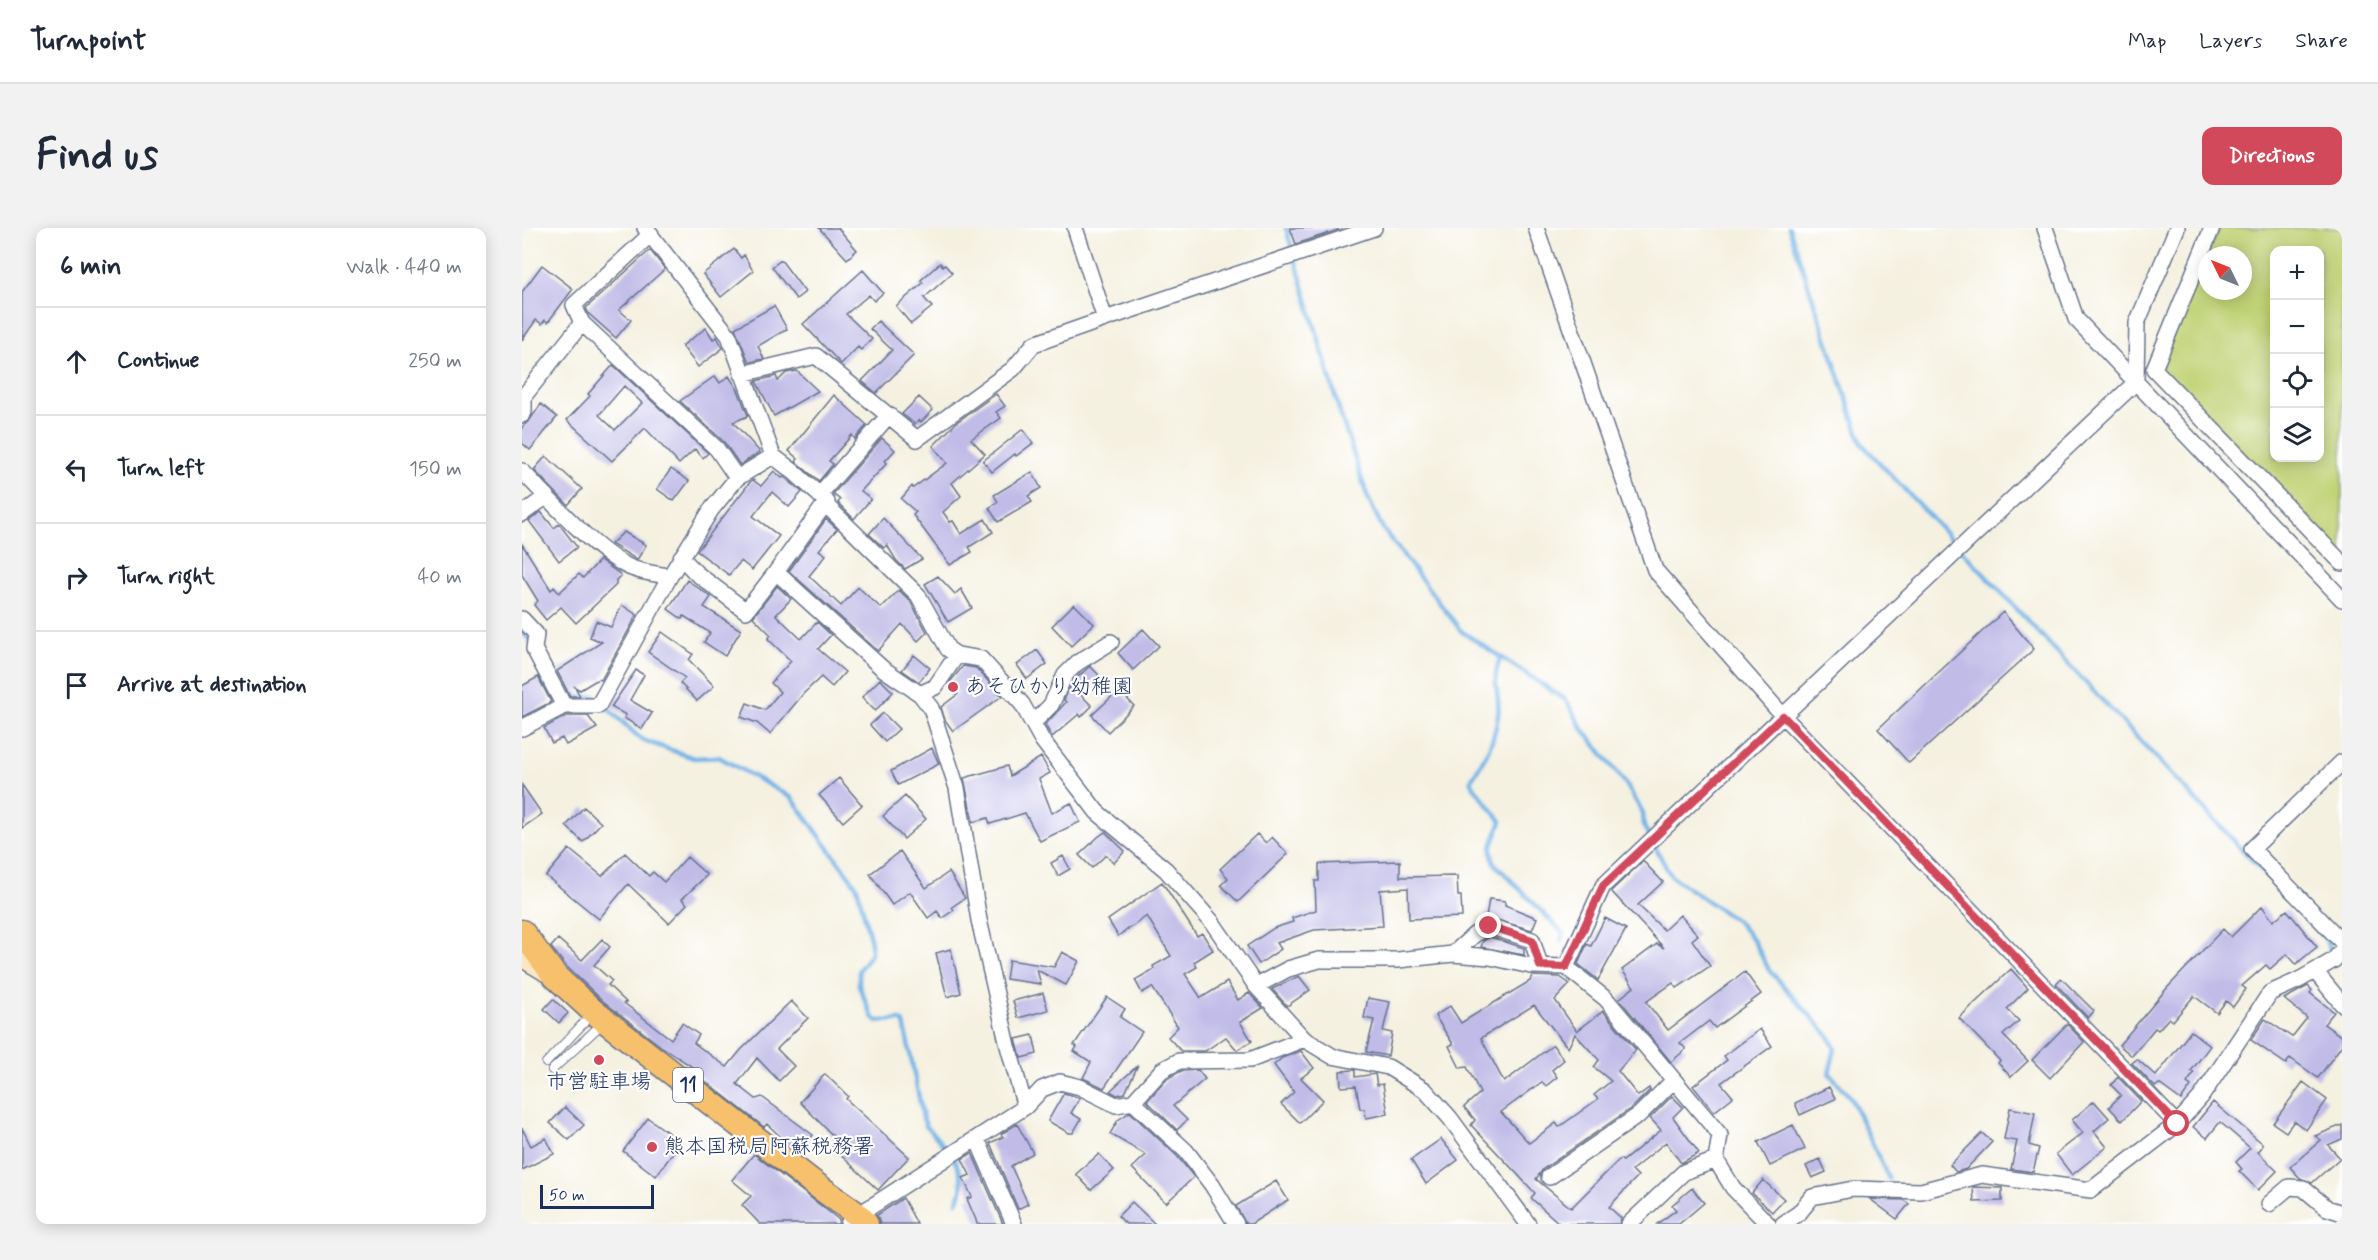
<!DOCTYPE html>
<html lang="en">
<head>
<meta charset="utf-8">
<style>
  body { margin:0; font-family:Mynerve,"Klee One",sans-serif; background:#f2f2f3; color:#1f2937 }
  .controls { position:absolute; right:18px; top:18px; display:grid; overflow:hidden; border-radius:12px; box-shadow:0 3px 15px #0003 }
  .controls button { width:54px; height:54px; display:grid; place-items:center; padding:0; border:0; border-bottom:2px solid #e0e1e3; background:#fff; color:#1f2937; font:30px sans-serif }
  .compass { position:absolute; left:1676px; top:18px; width:54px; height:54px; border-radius:50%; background:#fff; box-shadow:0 3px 15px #0003; rotate:313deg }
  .scale { position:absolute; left:18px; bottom:15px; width:114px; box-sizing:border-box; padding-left:6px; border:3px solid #1b2f5e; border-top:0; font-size:16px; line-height:21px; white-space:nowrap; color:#1b2f5e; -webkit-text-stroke:4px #fff; paint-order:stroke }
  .stop { position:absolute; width:18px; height:18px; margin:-14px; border:4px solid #d1495b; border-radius:50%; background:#fff }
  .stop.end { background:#d1495b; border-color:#fff; box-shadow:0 2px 6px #0008 }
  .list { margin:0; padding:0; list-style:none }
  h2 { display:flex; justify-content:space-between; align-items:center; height:78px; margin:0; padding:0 24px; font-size:26px }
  h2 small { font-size:20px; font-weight:400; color:#747a83 }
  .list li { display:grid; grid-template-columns:39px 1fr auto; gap:18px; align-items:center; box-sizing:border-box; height:108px; padding:0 24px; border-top:2px solid #e0e1e3 }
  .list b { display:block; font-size:22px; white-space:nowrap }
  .list em { font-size:20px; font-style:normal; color:#747a83 }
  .icon { flex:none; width:33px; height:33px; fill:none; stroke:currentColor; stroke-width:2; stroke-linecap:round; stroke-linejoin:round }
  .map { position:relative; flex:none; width:1820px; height:996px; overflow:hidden; border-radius:12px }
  header { display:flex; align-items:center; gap:36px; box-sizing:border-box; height:84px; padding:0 30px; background:#fff; border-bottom:2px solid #e0e1e3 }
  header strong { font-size:28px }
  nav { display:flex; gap:33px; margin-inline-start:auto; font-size:21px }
  .intro { display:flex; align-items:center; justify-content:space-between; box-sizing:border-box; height:144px; padding:0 36px }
  h1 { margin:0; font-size:42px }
  .button { padding:15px 27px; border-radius:12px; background:#d1495b; color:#fff; font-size:21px; font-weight:700 }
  main { display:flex; gap:36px; padding:0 36px }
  aside { flex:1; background:#fff; border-radius:12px; box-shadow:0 3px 15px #0003 }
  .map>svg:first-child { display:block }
  .green { fill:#c0d274; stroke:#6e8069; stroke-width:1.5; fill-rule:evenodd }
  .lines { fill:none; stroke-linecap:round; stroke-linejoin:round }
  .stream { stroke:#72b3e6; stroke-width:4.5 }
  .building { fill:#c0bbe7; fill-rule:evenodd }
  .service-casing { stroke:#67738c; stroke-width:10 }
  .minor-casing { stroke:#67738c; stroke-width:18 }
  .secondary-casing { stroke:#67738c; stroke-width:24 }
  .primary-casing { stroke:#67738c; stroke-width:27 }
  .service { stroke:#fff; stroke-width:8 }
  .minor { stroke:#fff; stroke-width:15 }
  .secondary { stroke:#fce6c4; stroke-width:21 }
  .primary { stroke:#f7c06c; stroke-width:24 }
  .route { stroke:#d1495b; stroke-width:8 }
  .poi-dot { fill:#d1495b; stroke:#fff; stroke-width:2 }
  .labels { text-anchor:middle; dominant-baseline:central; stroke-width:4.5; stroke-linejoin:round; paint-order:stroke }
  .shield { fill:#fff; stroke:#5f6d8e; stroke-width:1.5 }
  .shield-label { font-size:20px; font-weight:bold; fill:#1b2f5e }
  .poi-label { font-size:21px; fill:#1b2f5e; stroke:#fff; text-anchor:start }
</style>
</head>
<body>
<header>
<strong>Turnpoint</strong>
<nav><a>Map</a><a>Layers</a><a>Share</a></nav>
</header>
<div class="intro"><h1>Find us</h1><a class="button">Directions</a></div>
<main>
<aside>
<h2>6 min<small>Walk · 440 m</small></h2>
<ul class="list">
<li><svg class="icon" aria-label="ahead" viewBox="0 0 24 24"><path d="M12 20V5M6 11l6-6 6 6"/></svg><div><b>Continue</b></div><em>250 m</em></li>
<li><svg class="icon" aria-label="left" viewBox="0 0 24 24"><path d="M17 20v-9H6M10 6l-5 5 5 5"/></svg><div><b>Turn left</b></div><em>150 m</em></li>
<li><svg class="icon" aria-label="right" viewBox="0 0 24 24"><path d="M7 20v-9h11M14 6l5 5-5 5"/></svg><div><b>Turn right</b></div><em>40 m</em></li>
<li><svg class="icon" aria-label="arrive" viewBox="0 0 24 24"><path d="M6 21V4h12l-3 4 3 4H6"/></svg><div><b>Arrive at destination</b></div></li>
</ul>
</aside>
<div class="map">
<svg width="1820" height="996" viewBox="0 0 1820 996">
  <rect width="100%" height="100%" fill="#fff"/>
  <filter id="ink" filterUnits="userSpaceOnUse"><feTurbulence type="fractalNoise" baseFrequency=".0167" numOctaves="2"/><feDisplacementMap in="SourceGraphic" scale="12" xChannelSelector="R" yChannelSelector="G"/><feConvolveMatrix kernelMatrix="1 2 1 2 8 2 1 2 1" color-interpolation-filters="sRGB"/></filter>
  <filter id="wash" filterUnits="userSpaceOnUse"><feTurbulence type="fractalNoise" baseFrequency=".008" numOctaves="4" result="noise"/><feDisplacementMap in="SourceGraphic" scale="24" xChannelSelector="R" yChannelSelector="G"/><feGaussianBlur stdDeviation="1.35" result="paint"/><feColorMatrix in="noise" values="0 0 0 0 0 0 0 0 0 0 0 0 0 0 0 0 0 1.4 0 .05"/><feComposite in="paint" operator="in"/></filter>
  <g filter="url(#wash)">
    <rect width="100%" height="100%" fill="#f5f1e1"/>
    <path class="green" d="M1697 0H1820V328L1636 139 1685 28V63H1721V27H1685ZM1752 22H1798V230H1752Z"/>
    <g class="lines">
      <path class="stream" d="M764 0 819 188 846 270 861 301 939 403 1044 472 1060 500 1104 556 1121 585 1122 599 1149 648 1216 694 1232 713 1247 742 1307 808 1313 821 1307 845 1329 870 1367 951
        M1267 0 1340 216 1804 711 1808 723
        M0 405 11 414
        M978 431C968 454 979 465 976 487 973 512 963 531 949 552L952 559 979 593C975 609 965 618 972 635L1041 705 1039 712
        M37 452 47 470 72 468 120 512 172 530 197 529 270 570 335 659 349 714V725L337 742V758L350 788 355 793 378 792 382 795 401 890 404 898C423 919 451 945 435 974"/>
    </g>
    <g id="blocks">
      <path class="building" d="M297 0H316L335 22 325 31Z
        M768 0H816V2L774 16Z
        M212 21 219 30 222 27 231 43 199 69 181 46Z
        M128 22 143 41 97 82 109 92 94 110 67 86 64 80Z
        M259 32 283 64 274 71 250 39Z
        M418 35 421 38 423 37 430 45 402 70 410 79 389 96 374 78 401 55 399 52Z
        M20 37 51 61 26 94 23 92 20 96 14 92 0 112V64Z
        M341 42 361 65 352 73 347 67 324 86 350 111 339 122 336 119 319 136 281 96Z
        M252 78 265 101 236 118 242 131 227 134 213 100Z
        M356 93 392 127 354 165 340 153 370 122 348 101Z
        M184 100 191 111 195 109 201 120 176 139 160 118Z
        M91 137 186 225 181 230 173 221 157 236 123 200 90 233 45 192 68 168 66 166ZM102 158 120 175 93 202 77 187Z
        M275 143 296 163 252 188 234 153 254 148 256 153 264 145Z
        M193 148 198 155 207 148 216 162 226 188 211 194 238 224 218 237 202 214 158 173Z
        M474 166 483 178 474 184 479 190 449 211 463 226 430 255 439 268 421 284 428 294 431 293 439 306 463 291 471 304 447 319 450 324 428 337 391 287 394 284 379 271 390 258 391 260 425 235 411 218 435 194Z
        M312 167 345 197 333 211 330 207 307 233 311 236 297 253 274 234 276 231 267 223Z
        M397 169 411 182 399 194 397 192 393 196 380 186Z
        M19 176 35 189 8 222 0 215V199L8 192Z
        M501 201 511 215 494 228 493 226 470 244 461 233Z
        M360 210 373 222 363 233 365 235 339 263 349 271 332 291 316 275 318 272 311 266Z
        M24 228 60 261 46 277 12 242Z
        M149 241 167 253 152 273 135 261Z
        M252 243 260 250 262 249 280 264 267 279 250 264 231 288 257 308 230 342 219 333 207 347 175 323 228 254 231 252 239 258Z
        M510 244 519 260 506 268 510 274 476 294 467 280 476 274 472 267Z
        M19 284 32 300 37 296 55 319 37 333 7 293Z
        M361 290 400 331 383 341 374 332 365 317 362 320 347 306Z
        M304 291 315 301 297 322 304 327 287 348 319 378 336 359 359 380 377 362 388 373 405 404 396 413 380 396 356 423 267 343Z
        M102 304 124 317 115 332 89 316Z
        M0 316 29 362 32 359 37 365 57 346 61 350 78 332 99 347 94 352V357L54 395 39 379 24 392 12 377 16 373 0 347Z
        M416 348 433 366 439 361 450 380 426 394 403 356Z
        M165 352 189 369 182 379 219 402 203 428 182 414 188 405 162 388 160 391 146 381Z
        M255 358 269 371 254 387 279 411 295 394 309 407 296 421 323 444 310 459 299 449 282 465 248 506 235 495 219 489 225 475 243 482 258 464 249 455 269 433 246 411 249 407 231 389Z
        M552 376 572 396 549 418 530 398Z
        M100 377 115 387 79 452 76 451 58 462 53 459 58 468H48L35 443 80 414 68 409 74 393 89 399Z
        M1481 384 1512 421 1387 535 1356 501Z
        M621 401 637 418 611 442 596 425Z
        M140 404 171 426 167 432 192 458 175 473 158 455 163 450 126 424Z
        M515 422 525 436 505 451 495 437Z
        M392 427 408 440 397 454 380 442Z
        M441 438 454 440 480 468 431 503 423 492 419 479 436 466 428 454Z
        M568 438 577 447 558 466 570 478 559 489 557 486 530 509 523 497 544 474 542 472 551 453Z
        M114 442 122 447 108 472 130 485 120 501 102 490 104 487 89 479Z
        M16 449 29 474 0 489V458Z
        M358 451 371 464 353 483 340 469Z
        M597 462 612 478 586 504 570 487Z
        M361 485 377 501 363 514 348 497Z
        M44 488H66L75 500 44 517 40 510 30 515 22 500Z
        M410 520 417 536 376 557 369 543Z
        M519 529 528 545 517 551 530 585 549 575 558 594 518 613 503 585 468 596 466 590 451 594 442 550 485 538 488 548Z
        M317 550 340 577 321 594 297 567Z
        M0 557 20 586 0 600Z
        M383 568 404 591 382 611 361 588Z
        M62 579 79 595 61 614 44 598Z
        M583 604 603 623 592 635 584 627 570 640 557 627 576 609Z
        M735 606 744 615 750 609 766 626 716 674 699 657 706 650 698 641Z
        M47 621 80 648 103 625 127 648 131 644 142 654 165 629 185 647 160 671 165 676 147 695 106 656 77 691 24 648Z
        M378 623 404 660 427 644 443 670 430 679 432 682 420 690 415 683 406 690 388 664 370 677 348 646Z
        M541 628 548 641 536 648 529 635Z
        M878 633V649L935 648 936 668H939L940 689 887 691 886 660 858 662 861 698 792 702 755 715 759 721 737 736 725 718 752 700 771 694 770 690 794 682 793 653H797V636Z
        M1121 633 1141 654 1116 677 1142 702 1158 687 1176 707 1170 712 1188 738 1155 760 1151 755 1124 774 1146 802 1223 744 1239 766 1193 800 1187 793 1158 815 1164 821 1149 834 1097 771 1112 759 1100 742 1135 716 1142 720 1089 663Z
        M640 654 675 708 680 705 691 722 672 734 675 739 663 746 679 770 705 754 716 772 727 765 741 780 718 794 730 813 715 822 704 809 683 823H659L646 809 656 799 630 759 620 765 613 752 632 741 631 738 649 728 625 688 596 708 586 692Z
        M967 671 983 673V677L1015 690 1010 702 964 689Z
        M1740 678 1751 693 1765 682 1795 719 1774 736 1765 726 1748 741 1744 737 1720 758 1724 761 1711 779 1704 773 1695 785 1672 768 1651 793 1647 790 1636 802 1633 800 1610 828 1597 817 1646 759 1701 701 1709 709Z
        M1083 690 1104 701 1076 752 1056 736 1065 716 1069 718Z
        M968 709 1002 720V727L959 719 961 713Z
        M36 711 60 732 80 711 88 719 72 737 90 753 86 757 104 774 102 775 149 811 160 795 177 807 172 815 205 839 219 822 269 773 286 790 255 821 272 838 257 853 235 830 215 856 234 871 240 869 291 907 275 924 245 896 242 899 173 845 175 842 140 819 81 773 44 738 29 719Z
        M429 721 439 765 425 769 414 725Z
        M540 724 557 733 544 757 515 742 519 756 484 751 487 732 532 739Z
        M1489 741 1506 760 1485 781 1497 793 1481 807 1506 833 1489 849 1476 835 1478 833 1437 790Z
        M777 748 788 762 765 778 750 761Z
        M1011 748 1038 749 1048 756 1033 772 1055 803 1081 783 1114 822 1096 843 1116 868 1127 860 1128 862 1111 879 1021 941 1014 951 1049 980 1098 931 1101 933 1139 902 1128 890 1150 868 1161 879 1151 889 1177 925 1159 935 1144 914 1110 942 1116 948 1087 979 1099 990 1098 996H1038L1009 970 1013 965 949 897 953 892 942 879 958 865 945 839 938 840 927 818 931 816 913 788 928 778 939 795 1008 753ZM1012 777 1046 820 1053 806 1077 832 1072 839 1089 853 1072 867 1076 871 1037 899 1034 895 1007 915 979 884 1020 854 1024 858 1035 849 1030 842 1042 832 1031 817 982 854 959 810Z
        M1539 750 1572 783 1566 790 1534 756Z
        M1786 758 1790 762 1788 765 1812 784 1802 796 1820 809V817L1796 850 1768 830 1764 836 1729 812 1743 791 1770 809 1785 790 1762 771Z
        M521 765 526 782 496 790 491 773Z
        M585 769 603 781 598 789 620 804 582 860 561 850 569 834 552 823 555 819 552 817Z
        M846 770 868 774 861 803 870 805 866 828 844 824 852 792 842 790Z
        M31 771 46 785 37 795 22 781Z
        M1545 796 1562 814 1528 850 1510 832Z
        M1238 801 1250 818 1199 855 1211 869 1192 884 1171 858 1205 832 1202 828Z
        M1669 803 1688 818 1669 843 1672 845 1665 855 1669 858 1659 872 1637 856 1633 859 1610 835 1615 831 1634 848Z
        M511 807 515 826 499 830 494 811Z
        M779 823 792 840 779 850 801 872 778 895 759 876 772 864 752 837 760 830Z
        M616 837 603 865 595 867 588 863Z
        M676 842 683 851 651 878 665 892 655 902 625 873 646 850 659 843Z
        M833 842V849L853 846 855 857 861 856 866 886 844 890 843 881H838L834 858 819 859 818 843Z
        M303 846 326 868 324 871 387 929 356 962 310 919 315 912 278 874Z
        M1596 849 1619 873 1600 893 1587 879 1599 867 1589 857Z
        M1781 854 1805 872 1784 902 1772 893 1764 904 1751 895Z
        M1307 859 1313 871 1278 887 1273 875Z
        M542 865 558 870 549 885 559 891 551 905H547L526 893Z
        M1572 873 1587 890 1572 903 1585 919 1550 947 1534 926 1561 905 1550 892Z
        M1691 874 1740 915V919L1736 924 1755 943 1736 962 1717 943 1720 941 1714 934 1728 920 1698 894 1685 910 1671 899Z
        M43 879 62 897 47 912 28 895Z
        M1488 880 1513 885 1507 917 1517 920 1511 944 1489 941 1495 913 1482 911Z
        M608 884 655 928 672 949 644 975 610 940 624 927 588 906 596 892Z
        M126 890 159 914 134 948 101 923Z
        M495 896 511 925 489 938 506 976 496 981 468 915 481 909 479 906Z
        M1271 897 1283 921 1248 938 1236 914Z
        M1820 897V911L1806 917 1818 930 1790 955 1778 950 1768 939 1799 912 1793 908Z
        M0 900 9 918 24 910 32 926 0 942Z
        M1460 905 1470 914 1444 941 1434 944 1428 937Z
        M919 911 936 932 904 956 889 932Z
        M450 925 481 996H455L454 992 445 971 450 969 441 950 448 947 440 931Z
        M232 926 311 987 317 992 316 996H238L220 977 229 968 210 952Z
        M577 926 592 942 569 962 554 946Z
        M1298 931 1304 944 1290 950 1284 938Z
        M1241 952 1262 971 1250 984 1230 965Z
        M754 953 766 972 729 996H724L714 978Z
        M1451 959 1480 960V973L1452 974Z
        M1170 960 1182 975 1157 996H1135L1154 982 1150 977Z
        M381 970 395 996H358L355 987Z
        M1348 971 1381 972 1387 976 1375 991Z
        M610 974 633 996H604L596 988Z"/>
    </g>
  </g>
  <g filter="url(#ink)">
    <use href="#blocks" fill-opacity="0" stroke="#67738c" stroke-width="1.5"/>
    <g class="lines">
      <defs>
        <path id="service" d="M24 835 70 786
          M30 842 82 794"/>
        <path id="minor" d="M123 0 207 108 251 228 272 244 305 274 303 276 396 367 426 421 435 427 459 431 500 476 520 512 575 584 644 642 690 694 734 758 782 811 810 828 866 839 903 862 928 890 1006 996
          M553 0 583 91 852 0
          M1014 0 1133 342 1261 488 1655 896
          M1523 0 1554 91 1820 371
          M1690 0 1632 141 1820 335
          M60 95 52 77 129 6
          M220 146 294 128 395 211 491 141 512 116 583 91
          M0 167 2 168 60 95 195 221 215 250
          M0 187 2 184V168
          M0 243C27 271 73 323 107 339 120 345 134 346 148 348
          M297 267 367 187
          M303 276 254 344 360 440 398 466 409 480 435 560 457 692 486 818 503 879
          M0 286 25 268
          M159 329 174 345 224 383 254 344
          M0 391 14 406 12 421 42 478
          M398 466 413 459 435 427
          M511 495 529 477 543 447 555 435 589 414
          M0 500 42 478H76L148 348 189 282 215 250 251 228
          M1820 534 1730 621 1820 714
          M931 726 952 707 967 698 1010 712 1018 738
          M1044 739 1081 658 1614 154 1615 95 1655 0
          M1793 743 1820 776
          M734 758 766 741 797 732H876L931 726 968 729 1009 738 1044 739 1084 771 1198 907 1194 932 1211 960 1246 996
          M611 874 640 842 657 833 728 832 782 811
          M455 911 492 996
          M1027 949 1117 887 1152 852
          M1747 976 1767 959 1781 960 1805 980 1820 985
          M326 996 336 987 503 879 520 861 538 854 558 859 594 877 611 874 664 923 690 957 714 996
          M1107 996 1162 944 1194 932
          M1261 996 1277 985 1290 969 1331 961 1399 963 1460 947 1569 962 1655 896 1679 869 1748 765 1777 752 1812 732 1820 722"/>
        <path id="secondary" d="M0 728 30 746"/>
        <path id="primary" d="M0 704 33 748 72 784 289 953 336 987 344 996"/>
      </defs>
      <use href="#service" class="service-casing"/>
      <use href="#minor" class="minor-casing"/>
      <use href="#secondary" class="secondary-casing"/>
      <use href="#primary" class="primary-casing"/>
      <use href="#service" class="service"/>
      <use href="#minor" class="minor"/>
      <use href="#secondary" class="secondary"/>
      <use href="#primary" class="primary"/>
    </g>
  </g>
  <g class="lines" filter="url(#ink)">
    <path class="route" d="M967 698 1010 712 1018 738 1044 739 1081 658 1261 488 1655 896"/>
  </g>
  <g class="poi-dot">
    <circle cx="431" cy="459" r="6"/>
    <circle cx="77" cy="832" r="6"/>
    <circle cx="130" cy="919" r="6"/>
  </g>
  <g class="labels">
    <rect class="shield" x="151" y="840" width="30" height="34" rx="4.5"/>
    <g class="shield-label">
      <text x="166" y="857">11</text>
    </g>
    <g class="poi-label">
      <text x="443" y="459">あそひかり幼稚園</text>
      <text x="77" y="854" text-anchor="middle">市営駐車場</text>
      <text x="142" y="919">熊本国税局阿蘇税務署</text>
    </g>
  </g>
</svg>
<div class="controls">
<button>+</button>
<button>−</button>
<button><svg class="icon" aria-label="locate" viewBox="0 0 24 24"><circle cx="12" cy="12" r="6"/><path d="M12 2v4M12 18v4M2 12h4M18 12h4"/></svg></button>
<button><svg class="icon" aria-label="layers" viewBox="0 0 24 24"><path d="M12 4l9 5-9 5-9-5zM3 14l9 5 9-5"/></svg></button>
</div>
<svg class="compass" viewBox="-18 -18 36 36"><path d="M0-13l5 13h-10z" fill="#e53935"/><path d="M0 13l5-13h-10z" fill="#747a83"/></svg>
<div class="scale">50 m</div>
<div class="stop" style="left:1655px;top:896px"></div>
<div class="stop end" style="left:967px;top:698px"></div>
</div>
</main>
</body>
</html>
